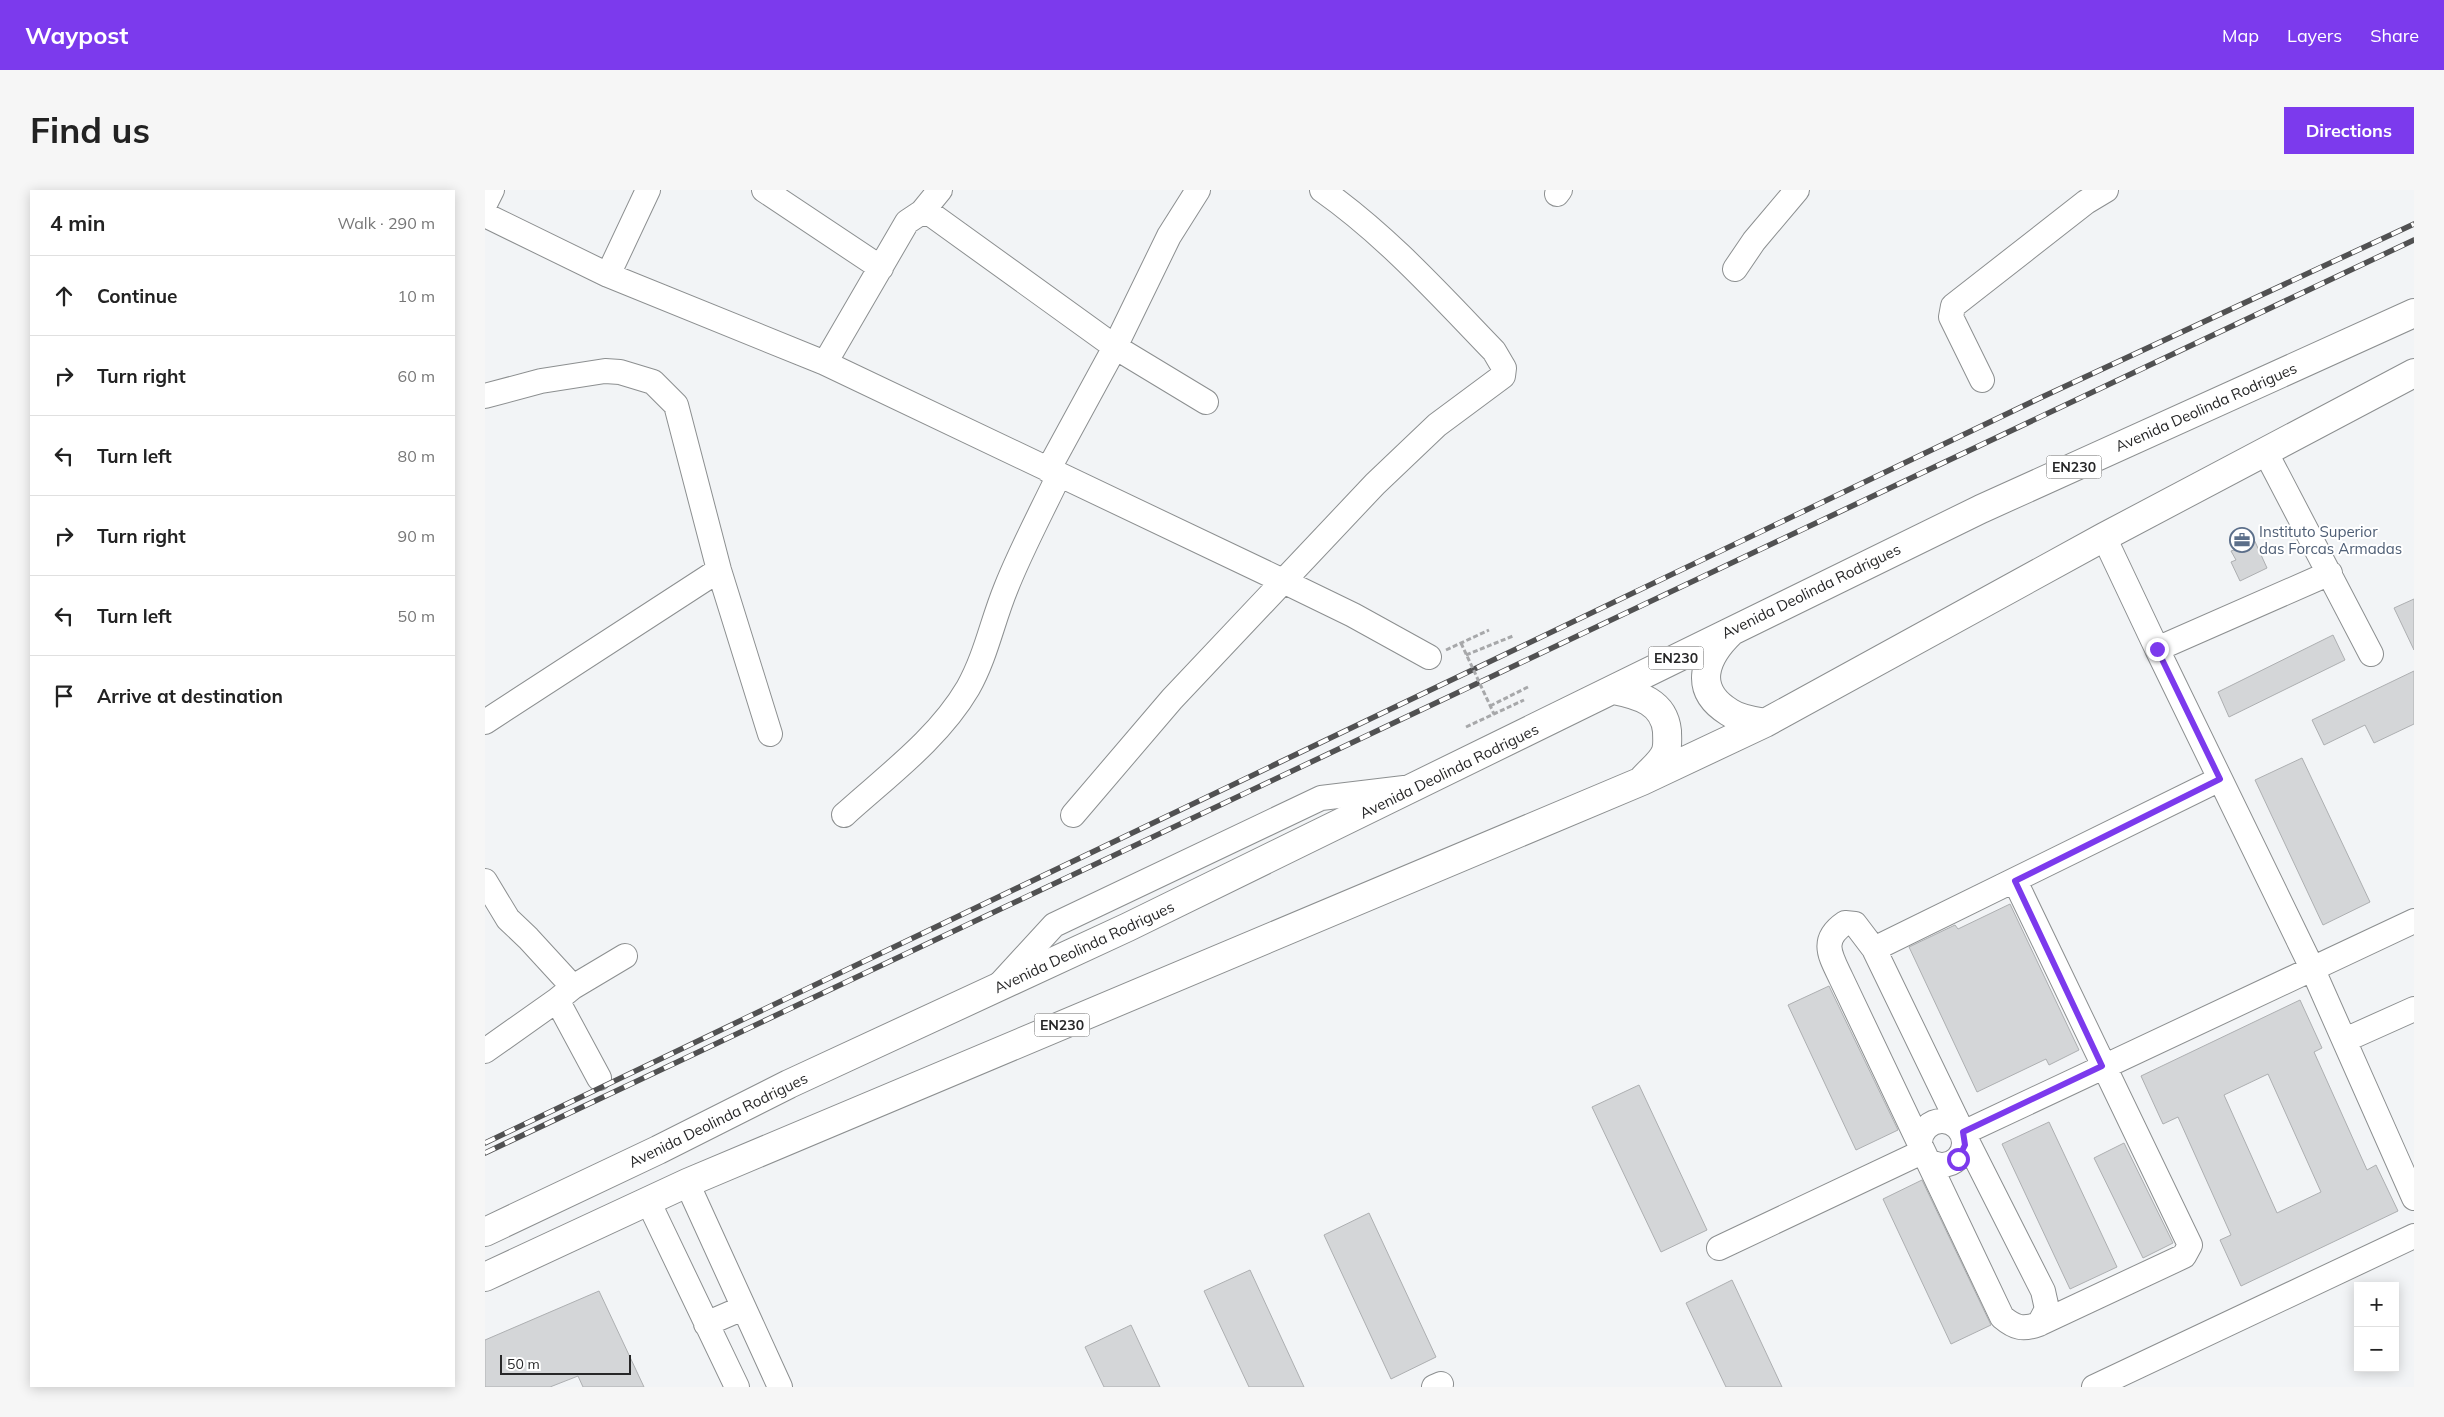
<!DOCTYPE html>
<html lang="en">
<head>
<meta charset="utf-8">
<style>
  body { margin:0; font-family:Mulish,sans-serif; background:#f6f6f6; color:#222 }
  .controls { position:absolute; right:15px; bottom:15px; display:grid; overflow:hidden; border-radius:0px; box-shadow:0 2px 12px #0003 }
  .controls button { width:45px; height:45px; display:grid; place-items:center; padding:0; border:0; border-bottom:1px solid #e0e0e0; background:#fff; color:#222; font:25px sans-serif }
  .scale { position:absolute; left:15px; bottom:12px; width:131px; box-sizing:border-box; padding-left:5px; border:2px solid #272728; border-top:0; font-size:14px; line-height:18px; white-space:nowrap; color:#272728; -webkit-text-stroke:4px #fff; paint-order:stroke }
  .stop { position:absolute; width:15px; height:15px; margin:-11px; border:4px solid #7c3aed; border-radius:50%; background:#fff }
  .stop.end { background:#7c3aed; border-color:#fff; box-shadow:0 1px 5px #0008 }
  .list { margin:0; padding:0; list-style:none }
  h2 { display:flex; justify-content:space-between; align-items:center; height:65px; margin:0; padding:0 20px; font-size:21px }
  h2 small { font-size:16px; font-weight:400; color:#767676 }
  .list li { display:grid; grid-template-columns:32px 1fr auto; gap:15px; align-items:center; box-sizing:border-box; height:80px; padding:0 20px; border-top:1px solid #e0e0e0 }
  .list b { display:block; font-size:19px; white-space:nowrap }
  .list em { font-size:16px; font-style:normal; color:#767676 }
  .icon { flex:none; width:28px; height:28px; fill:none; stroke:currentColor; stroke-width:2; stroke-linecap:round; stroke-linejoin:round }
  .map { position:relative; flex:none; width:1929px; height:1197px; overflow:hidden; border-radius:0px }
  header { display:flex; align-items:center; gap:30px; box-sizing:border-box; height:70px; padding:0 25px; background:#7c3aed; color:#fff }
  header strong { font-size:24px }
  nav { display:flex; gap:28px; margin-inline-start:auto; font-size:18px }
  .intro { display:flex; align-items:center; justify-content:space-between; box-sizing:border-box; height:120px; padding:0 30px }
  h1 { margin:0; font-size:35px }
  .button { padding:12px 22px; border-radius:0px; background:#7c3aed; color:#fff; font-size:18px; font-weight:700 }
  main { display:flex; gap:30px; padding:0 30px }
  aside { flex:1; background:#fff; border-radius:0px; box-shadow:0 2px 12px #0003 }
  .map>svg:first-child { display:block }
  .building { fill:#d4d6d8; stroke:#adafb1; fill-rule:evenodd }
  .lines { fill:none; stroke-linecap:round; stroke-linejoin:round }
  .minor-casing { stroke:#8c8f90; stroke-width:26 }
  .highway-casing { stroke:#8c8f90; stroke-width:30 }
  .path { stroke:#a7a8aa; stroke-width:3; stroke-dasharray:5 2.5; stroke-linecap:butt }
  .minor { stroke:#fff; stroke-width:24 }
  .highway { stroke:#fff; stroke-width:28 }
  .rail-casing { stroke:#515152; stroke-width:5.5 }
  .rail { stroke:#fff; stroke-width:4; stroke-dasharray:11; stroke-linecap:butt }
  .path-bridge { stroke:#a7a8aa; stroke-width:3; stroke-dasharray:5 2.5; stroke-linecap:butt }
  .route { stroke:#7c3aed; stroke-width:6 }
  .labels { text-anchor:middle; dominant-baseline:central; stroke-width:4; stroke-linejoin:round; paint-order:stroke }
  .shield { fill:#fff; stroke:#686868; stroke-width:1 }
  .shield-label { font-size:14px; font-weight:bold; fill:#272728 }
  .street-label { font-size:15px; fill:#272728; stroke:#fff }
  .service-label { font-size:15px; fill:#4e5e75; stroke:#fff; text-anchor:start }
</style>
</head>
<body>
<header>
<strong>Waypost</strong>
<nav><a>Map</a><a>Layers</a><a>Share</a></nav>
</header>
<div class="intro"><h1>Find us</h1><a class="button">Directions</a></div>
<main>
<aside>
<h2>4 min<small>Walk · 290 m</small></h2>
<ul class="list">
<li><svg class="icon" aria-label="ahead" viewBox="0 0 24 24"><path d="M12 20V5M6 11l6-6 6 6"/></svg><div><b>Continue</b></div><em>10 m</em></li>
<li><svg class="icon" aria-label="right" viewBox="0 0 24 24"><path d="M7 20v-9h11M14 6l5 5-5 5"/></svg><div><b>Turn right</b></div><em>60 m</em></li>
<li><svg class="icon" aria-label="left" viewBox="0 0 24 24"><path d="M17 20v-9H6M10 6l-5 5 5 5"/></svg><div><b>Turn left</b></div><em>80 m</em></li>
<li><svg class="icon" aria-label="right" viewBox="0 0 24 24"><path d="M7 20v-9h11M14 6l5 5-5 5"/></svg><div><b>Turn right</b></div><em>90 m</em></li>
<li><svg class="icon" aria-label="left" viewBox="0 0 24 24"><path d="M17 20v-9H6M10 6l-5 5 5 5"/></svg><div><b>Turn left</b></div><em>50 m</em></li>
<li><svg class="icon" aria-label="arrive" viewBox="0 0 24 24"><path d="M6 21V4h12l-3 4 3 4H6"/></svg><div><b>Arrive at destination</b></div></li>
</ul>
</aside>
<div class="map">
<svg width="1929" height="1197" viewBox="0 0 1929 1197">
  <rect width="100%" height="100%" fill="#f2f4f6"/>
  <path class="building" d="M1767 345 1782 378 1755 391 1746 372 1751 370 1746 361 1752 359 1749 354Z
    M1929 409V460L1909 418Z
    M1848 445 1860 470 1744 527 1733 502Z
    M1929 481V534L1889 553 1880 535 1839 555 1827 530Z
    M1817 568 1885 712 1838 735 1770 590Z
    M1525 714 1594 860 1564 875 1561 869 1492 902 1424 757 1470 735 1473 739Z
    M1344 796 1413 940 1371 960 1303 815Z
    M1815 810 1837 858 1829 862 1882 980 1891 975 1913 1021 1756 1096 1735 1050 1746 1045 1693 927 1678 934 1656 886ZM1783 884 1836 1002 1792 1023 1739 905Z
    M1154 895 1222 1040 1176 1062 1107 917Z
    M1564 932 1632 1077 1585 1099 1517 954Z
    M1639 953 1688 1053 1658 1068 1609 968Z
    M1437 990 1506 1135 1466 1154 1398 1009Z
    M884 1023 951 1167 906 1189 839 1045Z
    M765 1080 819 1197H764L719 1101Z
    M1247 1090 1297 1197H1241L1201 1113Z
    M114 1101 159 1197H98L93 1186 65 1197H0V1150Z
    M646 1135 675 1197H619L600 1157Z"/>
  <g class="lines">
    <defs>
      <path id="minor" d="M279 0 396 78
        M1072 4 1075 0
        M0 14 7 0
        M437 22 447 25 630 157 721 212
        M0 25 123 85 340 173 798 391 868 425 944 467
        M1250 79 1269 51 1312 0
        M123 85 163 0
        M340 173 422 32 437 22 455 0
        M1497 190 1466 127 1468 116 1601 12 1621 0
        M0 206 56 191 120 181 135 182 168 192 191 215 234 380 285 544
        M1781 263 1886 464
        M563 280 630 157 684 46 713 0
        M1619 347 1672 459
        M1845 383 1672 459 1828 780 1929 1008
        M0 532 234 380
        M359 625C402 586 453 549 483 498 501 466 507 432 521 398 536 360 556 323 574 285
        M588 625 687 509 890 294 952 235 1018 186 1019 178 1009 161C954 104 902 46 837 0
        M0 691 23 729 43 748 88 797 72 810 114 888
        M1530 691 1705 1055 1699 1066 1554 1134C1538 1140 1530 1138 1517 1127L1356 788C1345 765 1335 750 1360 733L1370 734 1389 759 1478 943 1558 1101 1562 1119 1554 1134
        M1389 759 1735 589
        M513 796 569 735 836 608 919 598
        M88 797 140 766
        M1860 850 1929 819
        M0 861 72 810
        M1435 953a22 22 0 1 1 44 0a22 22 0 1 1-44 0Z
        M1478 943 1929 731
        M202 993 295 1197
        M163 1011 252 1197
        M1234 1058 1437 962
        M221 1134 258 1118
        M949 1197 956 1194
        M1609 1197 1929 1046"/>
      <path id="highway" d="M1246 442C1220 467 1207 499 1244 522 1254 529 1268 531 1280 533
        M1129 500C1154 505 1179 512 1182 541 1182 548 1183 555 1181 561 1178 571 1166 580 1159 588
        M0 1042 173 960 304 894 643 737 1496 319 1929 123
        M0 1087 202 993 1157 591 1280 533 1619 347 1929 183"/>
    </defs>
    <use href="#minor" class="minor-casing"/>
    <use href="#highway" class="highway-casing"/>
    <path class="path" d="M961 460 1004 440
      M981 465 1028 446
      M1005 516 1043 497
      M981 537 1039 510"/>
    <use href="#minor" class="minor"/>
    <use href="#highway" class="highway"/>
    <defs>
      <path id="rail" d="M0 953 1555 208 1929 34
        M0 963 1929 50"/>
    </defs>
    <use href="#rail" class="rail-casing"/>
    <use href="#rail" class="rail"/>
    <path class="path-bridge" d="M976 453 1009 524"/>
  </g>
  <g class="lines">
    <path class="route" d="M1473 969 1480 955 1478 942 1617 876 1530 691 1735 589 1672 459"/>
  </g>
  <defs>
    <symbol id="office-ring" viewBox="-11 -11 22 22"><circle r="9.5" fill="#fff" stroke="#5c6f8a" stroke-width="1.5"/><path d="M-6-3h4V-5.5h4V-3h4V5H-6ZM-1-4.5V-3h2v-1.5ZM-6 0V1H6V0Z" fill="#5c6f8a"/></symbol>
  </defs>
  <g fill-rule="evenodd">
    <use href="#office-ring" x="1743" y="336" width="28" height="28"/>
  </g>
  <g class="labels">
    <g class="shield">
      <rect x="1561.5" y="265.5" width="55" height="23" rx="4"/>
      <rect x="1163.5" y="456.5" width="55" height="23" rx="4"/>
      <rect x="549.5" y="823.5" width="55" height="23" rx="4"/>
    </g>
    <g class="shield-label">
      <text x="1589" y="277">EN230</text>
      <text x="1191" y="468">EN230</text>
      <text x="577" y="835">EN230</text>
    </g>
    <g class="street-label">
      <text transform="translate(1721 217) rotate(-24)">Avenida Deolinda Rodrigues</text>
      <text transform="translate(1326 401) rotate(-26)">Avenida Deolinda Rodrigues</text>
      <text transform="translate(964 581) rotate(-26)">Avenida Deolinda Rodrigues</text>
      <text transform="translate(599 757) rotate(-25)">Avenida Deolinda Rodrigues</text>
      <text transform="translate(233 930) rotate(-26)">Avenida Deolinda Rodrigues</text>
    </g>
    <g class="service-label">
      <text x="1774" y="341">Instituto Superior<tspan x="1774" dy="17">das Forcas Armadas</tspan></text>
    </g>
  </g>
</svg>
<div class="controls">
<button>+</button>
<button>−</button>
</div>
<div class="scale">50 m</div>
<div class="stop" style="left:1473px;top:969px"></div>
<div class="stop end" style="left:1672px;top:459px"></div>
</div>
</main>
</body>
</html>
